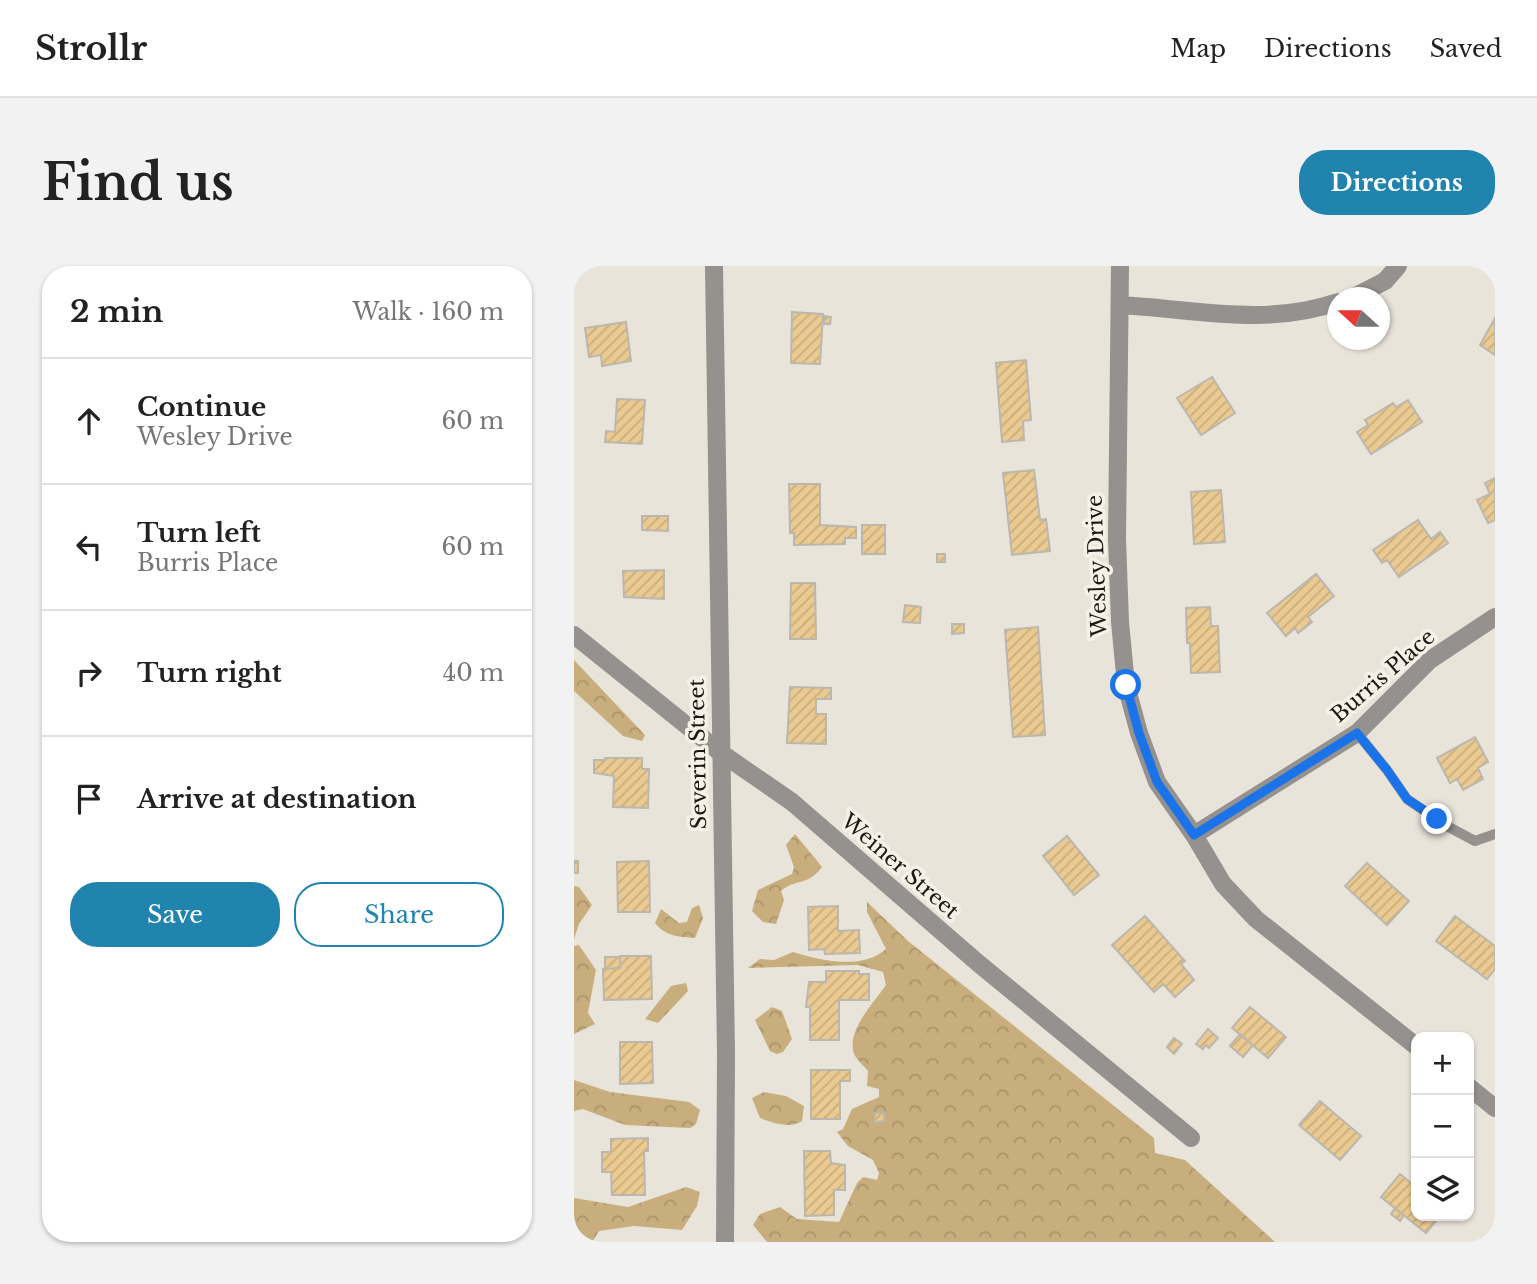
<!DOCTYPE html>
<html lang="en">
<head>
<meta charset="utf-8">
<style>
  body { margin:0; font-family:"Libre Baskerville",serif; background:#f2f2f2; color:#222 }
  .controls { position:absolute; right:21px; bottom:21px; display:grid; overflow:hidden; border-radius:14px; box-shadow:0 2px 5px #0004 }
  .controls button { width:63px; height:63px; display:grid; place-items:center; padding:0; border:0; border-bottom:2px solid #e0e0e0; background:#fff; color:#222; font:35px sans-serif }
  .compass { position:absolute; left:753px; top:21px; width:63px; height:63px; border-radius:50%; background:#fff; box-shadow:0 2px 5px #0004; rotate:291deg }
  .stop { position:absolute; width:21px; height:21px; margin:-16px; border:5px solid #1a73e8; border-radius:50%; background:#fff }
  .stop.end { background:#1a73e8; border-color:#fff; box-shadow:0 2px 7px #0008 }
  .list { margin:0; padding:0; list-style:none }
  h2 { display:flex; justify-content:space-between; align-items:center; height:91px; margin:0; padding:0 28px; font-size:30px }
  h2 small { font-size:23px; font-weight:400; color:#767676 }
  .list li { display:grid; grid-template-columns:46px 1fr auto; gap:21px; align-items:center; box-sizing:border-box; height:126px; padding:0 28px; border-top:2px solid #e0e0e0 }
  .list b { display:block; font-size:26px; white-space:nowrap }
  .list p { margin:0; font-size:23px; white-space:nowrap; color:#767676 }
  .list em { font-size:23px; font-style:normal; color:#767676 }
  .actions { display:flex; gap:14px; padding:21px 28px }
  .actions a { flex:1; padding:16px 0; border:2px solid #2084ae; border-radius:28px; text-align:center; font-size:24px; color:#2084ae }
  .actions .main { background:#2084ae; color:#fff }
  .icon { flex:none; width:38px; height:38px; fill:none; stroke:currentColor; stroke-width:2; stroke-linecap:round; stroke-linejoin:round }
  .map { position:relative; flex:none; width:921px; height:976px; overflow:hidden; border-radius:28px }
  header { display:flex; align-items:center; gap:42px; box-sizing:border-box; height:98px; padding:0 35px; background:#fff; border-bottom:2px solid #e0e0e0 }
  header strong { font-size:33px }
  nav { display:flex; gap:38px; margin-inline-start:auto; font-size:24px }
  .intro { display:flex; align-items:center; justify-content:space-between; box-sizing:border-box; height:168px; padding:0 42px }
  h1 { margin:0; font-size:49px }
  .button { padding:18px 32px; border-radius:28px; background:#2084ae; color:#fff; font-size:24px; font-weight:700 }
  main { display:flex; gap:42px; padding:0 42px }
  aside { flex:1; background:#fff; border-radius:28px; box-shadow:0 2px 5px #0004 }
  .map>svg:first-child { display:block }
  .forest { fill:url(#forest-crowns) }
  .building { fill:url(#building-hatch); stroke:#bcb7ae; stroke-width:2 }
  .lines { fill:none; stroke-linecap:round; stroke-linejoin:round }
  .service { stroke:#94918e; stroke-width:10 }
  .minor { stroke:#94918e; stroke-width:18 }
  .route { stroke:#1a73e8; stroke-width:9 }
  .labels { text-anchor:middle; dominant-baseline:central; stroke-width:7; stroke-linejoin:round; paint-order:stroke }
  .street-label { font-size:21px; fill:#1a1915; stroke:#f6f1e7 }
</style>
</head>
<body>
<header>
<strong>Strollr</strong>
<nav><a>Map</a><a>Directions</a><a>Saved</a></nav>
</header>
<div class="intro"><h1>Find us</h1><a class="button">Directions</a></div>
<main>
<aside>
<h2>2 min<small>Walk · 160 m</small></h2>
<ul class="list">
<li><svg class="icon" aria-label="ahead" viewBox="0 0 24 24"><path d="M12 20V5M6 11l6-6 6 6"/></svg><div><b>Continue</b><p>Wesley Drive</p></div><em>60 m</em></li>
<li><svg class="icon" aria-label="left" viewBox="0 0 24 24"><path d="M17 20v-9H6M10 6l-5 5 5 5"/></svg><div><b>Turn left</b><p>Burris Place</p></div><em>60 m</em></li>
<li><svg class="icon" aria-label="right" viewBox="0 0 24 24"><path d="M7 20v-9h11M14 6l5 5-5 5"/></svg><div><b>Turn right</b></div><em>40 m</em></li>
<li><svg class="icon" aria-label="arrive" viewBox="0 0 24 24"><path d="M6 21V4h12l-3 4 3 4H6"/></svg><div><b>Arrive at destination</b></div></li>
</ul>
<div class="actions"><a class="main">Save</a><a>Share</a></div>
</aside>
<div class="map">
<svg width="921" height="976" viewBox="0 0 921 976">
  <defs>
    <pattern id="forest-crowns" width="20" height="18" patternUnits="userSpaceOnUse" patternTransform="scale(1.75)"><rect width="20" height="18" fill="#c8ad7d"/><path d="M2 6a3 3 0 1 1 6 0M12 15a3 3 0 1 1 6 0" fill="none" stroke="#ab946b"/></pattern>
    <pattern id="building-hatch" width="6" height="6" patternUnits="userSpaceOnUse" patternTransform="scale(1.75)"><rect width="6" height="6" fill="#eaca91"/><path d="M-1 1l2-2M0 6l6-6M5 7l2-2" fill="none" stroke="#c8ad7c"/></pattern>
  </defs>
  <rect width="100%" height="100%" fill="#e9e4da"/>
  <path class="forest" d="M0 394 71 469 68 475 49 470 0 425Z
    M221 568 248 601C233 621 222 612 207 625L210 634 202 658 189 656 178 645 184 624 218 608 220 601 212 579Z
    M0 620 5 621 18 639 5 658 0 673Z
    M293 636 334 675 580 872 581 887 611 894 701 976H193L179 959 186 948 206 941 223 953 265 956 283 917 289 911 303 914 305 907 299 894 274 880 263 866 269 863 278 843 305 831V823L293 820 294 805C290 800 283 794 280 788 272 764 300 737 312 719L309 706 284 699 174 702 186 693 200 694 219 686C247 695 289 704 312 683L293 646Z
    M125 639 129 652 121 672C105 671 91 670 81 657L87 643 105 657 113 656 118 642Z
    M5 679 22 704 14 747 21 758 0 768V680Z
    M112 717 114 725 84 757 71 753 97 720Z
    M198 741 208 745 218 773 209 786 203 788 196 785 181 754Z
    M0 814 36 826 115 836 126 844 122 858 116 862 51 859 9 843 0 845Z
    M190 826 212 830 230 840 228 855C216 863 199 857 186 852L178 832Z
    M112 921 126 926 123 940 108 964 60 960 25 965 18 976H0V932L54 941Z"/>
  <path class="building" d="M218 46 249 48 246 98 217 97Z
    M250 50 257 51 256 58 249 57Z
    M921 52V89L906 79Z
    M52 56 57 95 28 100 27 89 15 91 11 62Z
    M452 94 457 154 449 155 450 174 428 176 422 97Z
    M638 111 661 147 627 169 603 132Z
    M43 133 71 134 68 178 31 176 32 165 41 166Z
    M834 134 848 156 797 188 783 166 794 159 791 154 819 137 822 141Z
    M460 204 466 254 472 253 476 285 438 289 429 207Z
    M921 212V254L914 257 903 234 916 228 911 217Z
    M215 218H246V259L282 261V272H271V278L220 279V267H216Z
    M647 224 651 276 620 278 617 226Z
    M68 250H94V265L68 264Z
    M844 254 857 273 866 266 874 277 825 311 813 294 808 297 799 284Z
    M288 259H311V288H288Z
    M363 288H371V296H363Z
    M90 304V333L50 331 49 305Z
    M742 308 760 330 734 351 738 356 724 367 721 362 712 370 693 347Z
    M217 317H241L242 373H216Z
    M331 339 347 341 346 357 329 356Z
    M636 341 637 360H644L646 406 617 407 616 377H613L612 342Z
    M378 358H390V367L378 368Z
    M464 361 471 469 439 471 431 364Z
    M216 421 257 422V433H242V448H252V478L213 477Z
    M901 471 914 496 904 502 909 513 889 524 883 513 876 517 863 492Z
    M31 492H68V503H75L74 542 39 541 40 510 20 507V494H31Z
    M493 570 525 609 500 629 469 590Z
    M0 595H4V607H0Z
    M75 595 76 646H44L43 596Z
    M793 597 835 635 813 659 771 620Z
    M264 640V665L285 664 286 687 251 688 250 683 235 684 234 641Z
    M571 650 611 695 607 698 620 714 601 731 589 718 580 726 538 679Z
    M881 650 921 680V703L913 713 862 675Z
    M46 690H77L78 733 30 734 29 703 46 702Z
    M31 691H46V702L31 703Z
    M252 705H285V708H295V734H265V774H236V741H232L235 716H252Z
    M676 741 712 771 694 792 658 762Z
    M634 763 644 772 635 782 632 779 629 783 622 778Z
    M666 768 679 779 669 791 656 780Z
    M600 772 608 778 600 788 593 781Z
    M46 776H78L79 817 46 818Z
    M237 804H276V815H266V853H237Z
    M746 835 787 870 766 894 725 859Z
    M310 846V855L301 856V847Z
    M74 872V885H70L71 929H38L37 906H28V886H37V873Z
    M230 885H256L257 897 271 899V924H260V949L231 950Z
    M826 908 842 921V950H866L852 967 807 931Z
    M821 942 830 949 826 955 817 948Z"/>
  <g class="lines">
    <path class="service" d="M783 467 813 504 833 533 871 559 901 575 921 568"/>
    <path class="minor" d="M140 0 152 788 151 976
      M546 0 543 273 546 356 552 419 565 467 583 516 620 569 649 618 682 653 842 780
      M778 32 811 15 824 0
      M546 39C621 43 690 61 764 36
      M0 369 147 487 218 536 404 697 617 872
      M620 569 783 467 856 394 921 351
      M895 821 921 842"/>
  </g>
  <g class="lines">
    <path class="route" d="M552 419 565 467 583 516 620 569 783 467 813 504 833 533 863 553"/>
  </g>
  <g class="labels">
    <g class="street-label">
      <text transform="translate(523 300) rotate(-92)">Wesley Drive</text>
      <text transform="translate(809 410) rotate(-41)">Burris Place</text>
      <text transform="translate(124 488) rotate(-91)">Severin Street</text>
      <text transform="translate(326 600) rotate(41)">Weiner Street</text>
    </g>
  </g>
</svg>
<div class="controls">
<button>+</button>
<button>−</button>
<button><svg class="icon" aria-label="layers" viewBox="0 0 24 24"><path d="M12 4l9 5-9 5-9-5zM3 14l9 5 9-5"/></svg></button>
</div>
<svg class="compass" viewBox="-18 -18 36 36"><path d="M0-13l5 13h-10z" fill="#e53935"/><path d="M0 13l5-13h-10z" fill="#767676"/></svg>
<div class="stop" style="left:552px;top:419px"></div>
<div class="stop end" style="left:863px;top:553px"></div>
</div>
</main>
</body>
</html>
